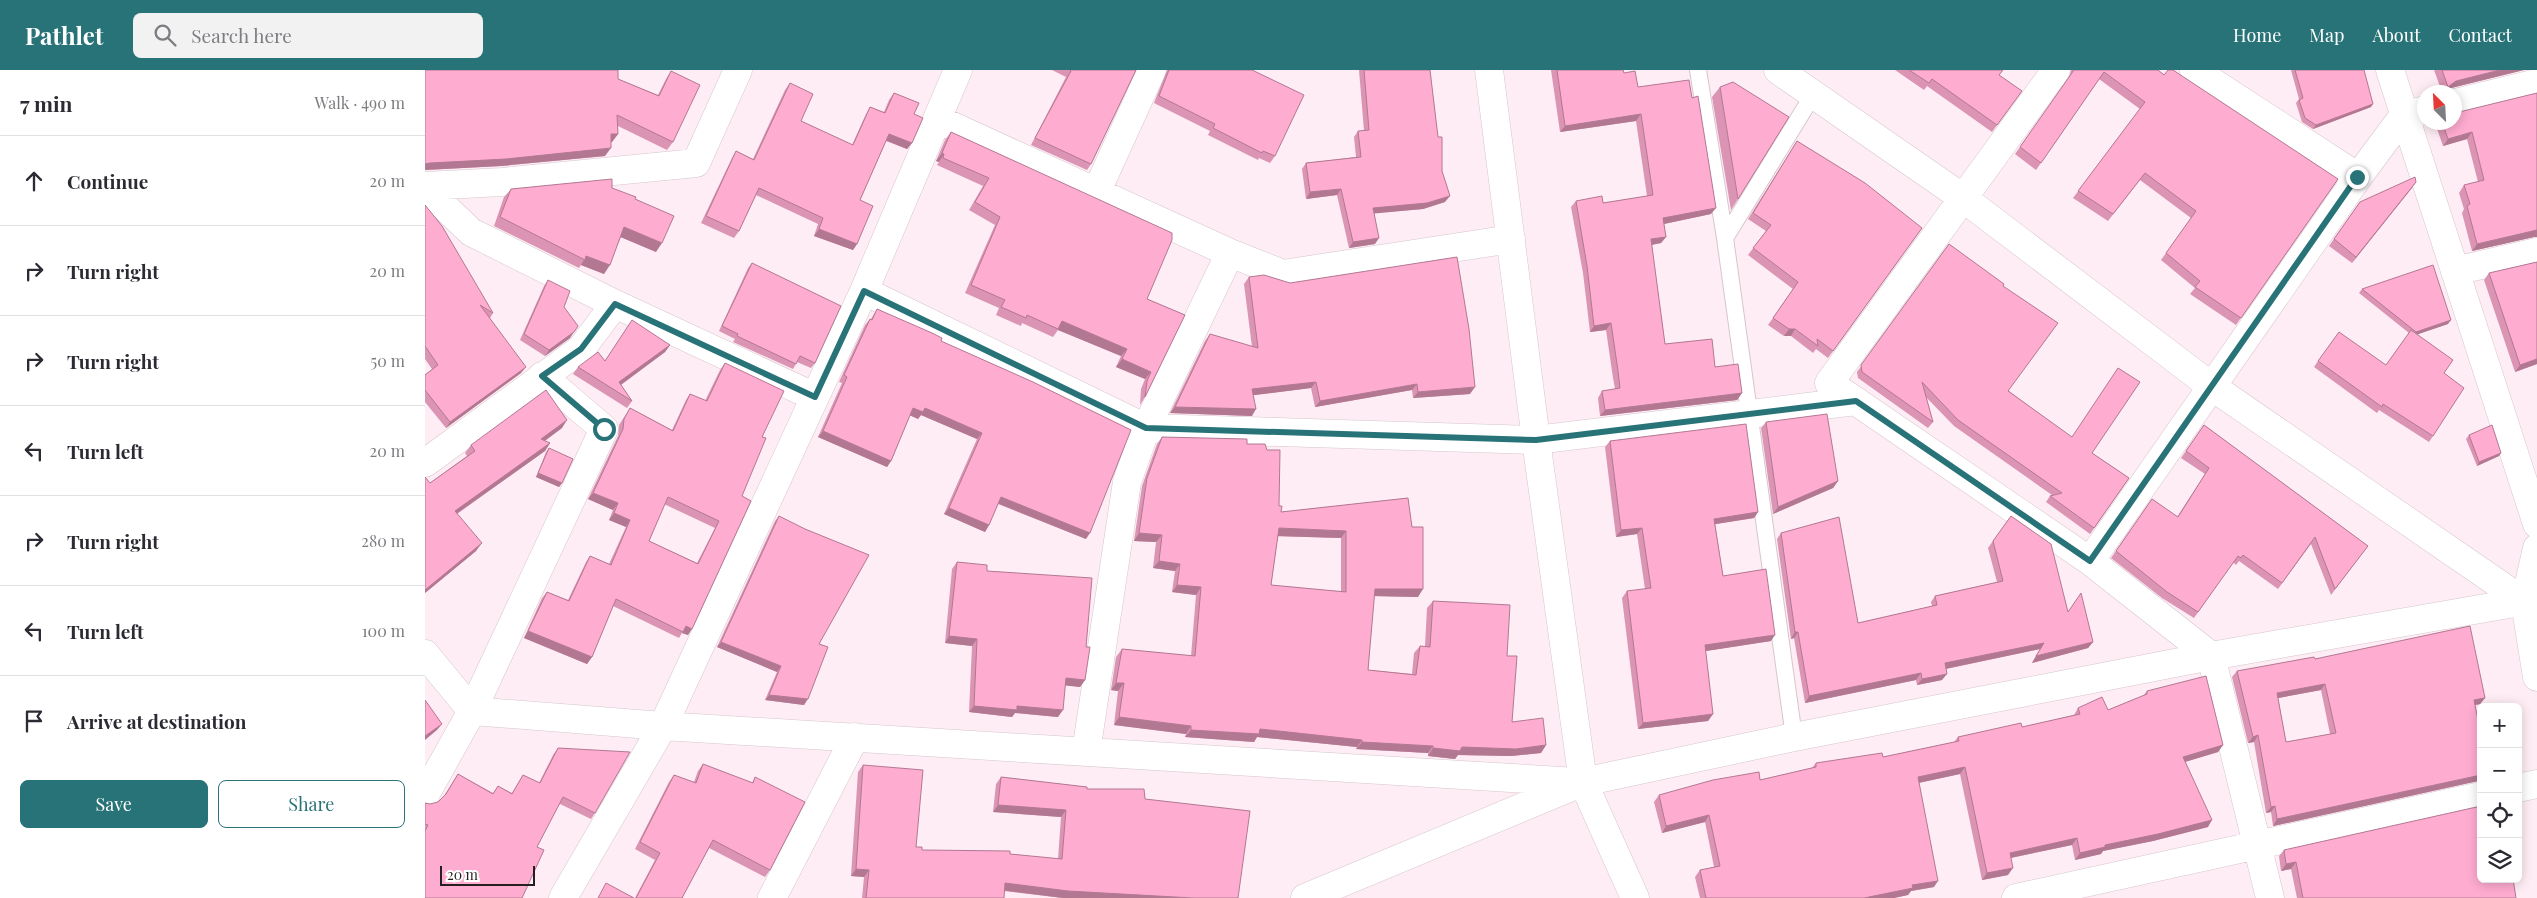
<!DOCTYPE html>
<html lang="en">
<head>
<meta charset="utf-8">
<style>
  body { margin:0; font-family:"Playfair Display",serif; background:#f2f2f3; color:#2b2b33 }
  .controls { position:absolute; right:15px; bottom:15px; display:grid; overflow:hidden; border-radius:8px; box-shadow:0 2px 12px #0003 }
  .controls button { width:45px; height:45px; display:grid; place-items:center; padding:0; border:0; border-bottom:1px solid #e1e1e2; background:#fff; color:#2b2b33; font:25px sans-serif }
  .compass { position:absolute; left:1992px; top:15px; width:45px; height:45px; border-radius:50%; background:#fff; box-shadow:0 2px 12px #0003; rotate:336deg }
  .scale { position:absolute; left:15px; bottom:12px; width:95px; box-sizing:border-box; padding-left:5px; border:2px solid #251f21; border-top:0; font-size:14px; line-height:18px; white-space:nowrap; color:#251f21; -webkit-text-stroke:4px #fff; paint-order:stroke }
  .stop { position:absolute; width:15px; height:15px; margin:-11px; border:4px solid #287378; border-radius:50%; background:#fff }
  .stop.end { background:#287378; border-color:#fff; box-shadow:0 1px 5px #0008 }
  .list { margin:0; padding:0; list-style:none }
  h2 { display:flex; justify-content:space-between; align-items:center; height:65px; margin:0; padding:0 20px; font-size:21px }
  h2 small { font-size:16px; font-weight:400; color:#7c7c81 }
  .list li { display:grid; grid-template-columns:32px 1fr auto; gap:15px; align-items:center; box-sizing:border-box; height:90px; padding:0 20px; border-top:1px solid #e1e1e2 }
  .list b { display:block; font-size:19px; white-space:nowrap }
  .list em { font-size:16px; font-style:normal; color:#7c7c81 }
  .actions { display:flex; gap:10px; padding:15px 20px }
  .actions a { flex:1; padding:11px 0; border:1px solid #287378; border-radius:8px; text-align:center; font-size:18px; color:#287378 }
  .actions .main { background:#287378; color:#fff }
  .icon { flex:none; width:28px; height:28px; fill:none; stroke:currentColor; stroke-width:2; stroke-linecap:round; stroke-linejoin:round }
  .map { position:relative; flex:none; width:2112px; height:828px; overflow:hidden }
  header { display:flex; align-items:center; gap:30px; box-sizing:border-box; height:70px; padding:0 25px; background:#287378; color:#fff }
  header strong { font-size:24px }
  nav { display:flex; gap:28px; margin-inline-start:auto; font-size:18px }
  .search { width:350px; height:45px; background:#f2f2f3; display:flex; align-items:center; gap:12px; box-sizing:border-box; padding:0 18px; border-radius:8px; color:#7c7c81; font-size:19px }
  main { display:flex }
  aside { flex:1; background:#fff }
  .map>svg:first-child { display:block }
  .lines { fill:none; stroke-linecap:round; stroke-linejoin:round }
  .lane-casing { stroke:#d6c6cc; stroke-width:18 }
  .street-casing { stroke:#d6c6cc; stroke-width:29 }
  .secondary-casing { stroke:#d6c6cc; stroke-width:29 }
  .lane { stroke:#fff; stroke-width:16 }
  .street { stroke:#fff; stroke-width:28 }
  .secondary { stroke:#fff; stroke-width:28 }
  .wall { fill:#db94b4; fill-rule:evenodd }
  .shaded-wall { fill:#b27892 }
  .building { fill:#ffacd1; stroke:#b27892; fill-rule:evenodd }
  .route { stroke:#287378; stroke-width:6 }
</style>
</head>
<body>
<header>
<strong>Pathlet</strong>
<div class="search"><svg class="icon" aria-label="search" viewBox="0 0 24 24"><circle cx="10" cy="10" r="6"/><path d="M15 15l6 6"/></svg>Search here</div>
<nav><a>Home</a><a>Map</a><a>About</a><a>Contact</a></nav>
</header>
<main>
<aside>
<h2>7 min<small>Walk · 490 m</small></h2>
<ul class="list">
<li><svg class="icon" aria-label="ahead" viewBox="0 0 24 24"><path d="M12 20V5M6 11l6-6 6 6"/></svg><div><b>Continue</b></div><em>20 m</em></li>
<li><svg class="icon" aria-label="right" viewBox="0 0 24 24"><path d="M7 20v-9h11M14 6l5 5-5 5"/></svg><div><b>Turn right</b></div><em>20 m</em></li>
<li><svg class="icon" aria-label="right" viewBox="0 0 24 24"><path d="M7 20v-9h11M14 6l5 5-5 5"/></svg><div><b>Turn right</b></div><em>50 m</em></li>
<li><svg class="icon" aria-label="left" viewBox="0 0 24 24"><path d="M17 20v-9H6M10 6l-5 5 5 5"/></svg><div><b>Turn left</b></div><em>20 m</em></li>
<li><svg class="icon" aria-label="right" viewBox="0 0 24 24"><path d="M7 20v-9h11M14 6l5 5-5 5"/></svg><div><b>Turn right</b></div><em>280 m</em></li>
<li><svg class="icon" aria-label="left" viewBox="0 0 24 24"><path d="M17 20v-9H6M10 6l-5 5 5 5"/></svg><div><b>Turn left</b></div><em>100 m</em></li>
<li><svg class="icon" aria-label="arrive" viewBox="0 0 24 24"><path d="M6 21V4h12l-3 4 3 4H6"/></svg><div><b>Arrive at destination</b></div></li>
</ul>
<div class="actions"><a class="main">Save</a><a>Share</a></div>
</aside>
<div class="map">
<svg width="2112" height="828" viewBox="0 0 2112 828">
  <rect width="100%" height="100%" fill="#feedf4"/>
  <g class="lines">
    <defs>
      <path id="lane" d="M1273 0 1300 168 1369 667
        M1300 168 1388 25"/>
      <path id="street" d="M1353 0 1538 128 1786 316 2100 532
        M1631 0 1404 313 1665 491 1786 586 1845 828
        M1769 0 1933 107
        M1965 0 2112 454
        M2030 33 2112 13
        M512 49 805 183 858 204 1086 169
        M0 116 77 112 271 93 313 0
        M0 118 46 162 190 234 390 327
        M671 123 727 0
        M2030 201 2112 182
        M439 221 721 358 1111 370 1431 331
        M0 393 156 279 190 234
        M2112 478 2100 532 2112 607
        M1665 491 1933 107 1979 45 2000 40
        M0 584 47 641 238 656 1152 712
        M661 682 702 412 721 358 805 183
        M2093 718 2112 714
        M0 725 47 641 179 359 117 306
        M138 828 238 656 439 221 533 0
        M347 828 430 667
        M880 828 1158 712 1369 667 1786 586 2112 529
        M1591 828 2056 726"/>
      <path id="secondary" d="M1064 0 1111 370 1158 712 1210 828"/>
    </defs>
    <use href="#lane" class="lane-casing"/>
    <use href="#street" class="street-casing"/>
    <use href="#secondary" class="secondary-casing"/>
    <use href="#lane" class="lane"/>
    <use href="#street" class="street"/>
    <use href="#secondary" class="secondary"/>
  </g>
  <path class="wall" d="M0 0 193 9 233 25 241 9 246 1 248 72 242 80 193 56V64L187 72H186L180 86 76 96 0 100Z
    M627 0H711L666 94 662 100 606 75 641 7Z
    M742 0H827L850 86 845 93 834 88 833 90 783 65 785 61 729 33Z
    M934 0H1005L1020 132 998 139 949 143 950 174 924 178 912 125 881 129 877 99 881 93 931 87 929 67 933 61H939Z
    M1126 0H1198L1199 3 1213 17 1286 144 1239 154 1241 167 1236 173 1226 175 1240 274 1290 297 1317 323 1312 330 1175 346 1173 328 1177 321 1190 319 1188 308 1181 260 1165 262 1158 203 1146 137 1151 131 1178 133 1222 126 1211 51 1135 62Z
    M1470 0H1578L1574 5 1597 21 1567 62 1502 16 1499 20Z
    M1646 0H1733L1739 5 1913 109 1811 255 1765 224 1770 218 1736 190 1766 148 1715 110 1683 151 1648 128 1715 39 1674 9 1611 100 1590 84 1644 9Z
    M1866 0H1939L1946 37 1888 59 1877 52 1871 33 1874 29Z
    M2009 0H2099L2026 18 2020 22H2017Z
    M365 13 376 51 427 75 441 44 445 37 459 42 464 30 469 23 489 44 487 73 482 79 461 71 435 130 432 174 428 180 389 166 393 154 331 125 314 161 309 168 276 153 307 88 311 81 328 89 360 20Z
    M1295 17 1313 129 1306 140 1287 27Z
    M2112 23V167H2109L2047 181 2037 143 2039 139 2034 123 2039 115 2053 112 2042 69 2018 76 2010 53V52H2030Z
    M526 62 722 229 760 245 720 327 715 335 716 319 720 309 691 297 696 286 633 260 628 267 597 253 596 256 571 245 574 238 540 223 570 155 544 140 558 116 512 95 514 92 511 91 520 70Z
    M1372 71 1497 158 1403 288 1391 279 1388 283 1366 266H1359L1343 255 1368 219 1323 185 1341 161 1323 149Z
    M1991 112 1927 193 1904 176 1935 132Z
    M187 118 210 129 231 182 196 167 179 204 156 195 154 198 69 156 79 127 86 119Z
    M0 135 68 243 65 248 96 303 21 358 0 332V305L7 299 0 289Z
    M1524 174 1578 216 1584 321 1667 383 1704 408 1665 464 1621 432 1625 426 1627 425 1529 356 1501 327 1508 352 1503 358 1433 308 1432 302Z
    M2112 192V294L2090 302 2059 210 2064 203Z
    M327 193 390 293 386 298 372 292 368 299 308 272 310 269 294 261 323 198Z
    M824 207 1045 324 988 328 987 320 890 337 886 318 828 325 827 346 745 343 780 271 785 264 827 277 819 214Z
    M123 210 145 268 120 286 95 270 119 216Z
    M1937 219 2023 254 1992 264 2019 303 2008 366 2004 372 1954 340 1952 343 1889 297 1893 291 1961 295 1984 263 1934 223Z
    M452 239 516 271 661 469 573 434 564 455 560 462 519 444 552 369 496 345 493 349 485 345 466 391 462 397 393 367 417 313 414 312 440 255 445 249H446Z
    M245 275 240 282 196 315 207 331 202 338 148 304 153 297Z
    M300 293 337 367 317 426 263 565 257 563 254 568 188 536 167 587 162 594 99 568 117 528 122 522 143 530 161 492 165 486 184 494 201 457 184 450 188 440 163 429 193 366 194 355 205 338 247 360 261 330 265 324 280 331 295 300ZM239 434 290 458 272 493 224 471Z
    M1341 352 1413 411 1408 418 1348 444 1336 358Z
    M1779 355 1943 476 1906 525 1886 474 1853 519 1814 491 1811 495 1808 492 1769 548 1737 528 1686 488 1727 429 1752 447 1780 404 1756 388Z
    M137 358 120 371 125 373 120 381 32 444 51 481 0 523V407L5 413 42 386 40 383 46 375Z
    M2044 365 2076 383 2074 386 2052 396 2041 369Z
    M737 367 822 374 854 436 856 442 983 428 993 527 949 526 943 600 987 604 989 583 995 576H1000L1002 538 1008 531 1082 586 1087 652 1121 675 1116 683 1086 686 1033 685 1030 689 1003 686V683L931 679 932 677 832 667 829 672 760 667 761 664 689 655 693 621 686 620 691 587 697 579 766 586 771 525 747 522 750 501 728 498 731 472 709 471 717 416 732 374ZM853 466 916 468V522L846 515Z
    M1185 371 1333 442 1329 448 1290 454 1298 506 1346 571 1280 581 1288 644 1283 651 1213 659 1197 528 1202 521 1220 519 1212 464 1191 467 1180 377Z
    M124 378 137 413 134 417 111 407 121 382Z
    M354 446 394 574 379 635 340 630 352 602 292 577 350 451Z
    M1586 446 1643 542 1668 572 1663 578 1607 593 1615 579 1521 599 1517 610 1492 615 1491 610 1380 633 1369 568 1366 569 1352 469 1356 463 1433 553 1507 536 1506 532 1510 526 1572 512 1563 478Z
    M532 492 562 501 661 577 660 610 655 617 640 615 633 647 590 643 587 647 544 642 547 576 520 573 527 499Z
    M1890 589 2060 628 2055 634 2050 635 2056 665V711H2053L1848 756 1846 742 1841 743 1829 672 1823 673 1807 607 1812 601ZM1896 620 1905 664 1861 672 1853 628Z
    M1722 621 1798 675 1793 682 1760 692 1783 757 1728 771 1678 781 1676 784 1650 790 1647 775 1586 788 1583 805 1557 810 1535 704 1494 713 1509 817 1486 821 1483 825 1469 828H1275L1270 807 1275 800 1289 797 1280 752 1237 763 1229 732 1234 725 1335 710 1387 698 1391 693 1458 687 1529 672 1533 667 1597 657 1649 645 1653 638 1683 640 1718 626Z
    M133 678 170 743 166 749 135 734 0 828V733L5 734 13 732 19 726 33 704 68 723 73 716 87 723 98 705 114 713 128 685Z
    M278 694 327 713 330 707 345 800 340 807 284 778 257 828H258H210L230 790 210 779 244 712 249 705 269 712 273 701Z
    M438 695 491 777 497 780 585 784 633 789 636 747 568 742 571 714 576 707 662 717 638 828 579 821V828H437L439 807 426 806 433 702Z
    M1859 780 2091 828H1872L1866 799 1856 801 1854 786Z"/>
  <path class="shaded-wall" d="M2075 0H2099L2026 18 2019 22 2023 17 2031 11Z
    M1948 34 1946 37 1888 59 1891 55Z
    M1216 44 1211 51 1135 62 1140 56Z
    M2047 62 2042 69 2018 76 2023 69Z
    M186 64H193L187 72H180Z
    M464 64 487 73 482 79 460 70Z
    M186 78 180 86 76 96 0 100V94L5 93Z
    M517 83 519 84 514 92 511 91Z
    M1991 112 1987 118 1927 193 1931 187Z
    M916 119 912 125 881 129 885 122Z
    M1025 126 1020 132 998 139 944 144 948 138Z
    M1291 138 1286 144 1234 155 1238 148Z
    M199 157 237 173 231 182 193 166Z
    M394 159 432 174 428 180 389 166Z
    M2112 160V167H2109L2047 181 2052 174Z
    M1241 167 1236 173 1221 176 1226 169Z
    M954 168 950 174 924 178 928 172Z
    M161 186 185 195 179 204 156 195Z
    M2026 250 2023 254 1988 266 1991 262Z
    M637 251 702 279 696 286 633 260Z
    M1186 253 1181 260 1165 262 1169 256Z
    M153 256 145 268 120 286 124 280Z
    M1364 259H1370L1366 266H1359Z
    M245 275 240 282 190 319 194 312Z
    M697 289 726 302 720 309 691 297Z
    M2112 289V294L2090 302 2095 295Z
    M101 297 96 303 21 358 25 352Z
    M891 312 886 318 822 326 827 319Z
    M992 314 987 320 890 337 895 331Z
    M1050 317 1045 324 988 328 993 322Z
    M1317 323 1312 330 1175 346 1180 340Z
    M750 337 831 339 827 346 745 343Z
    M488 338H500L557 363 552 369 496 345 493 349 484 345Z
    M142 350 137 358 111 377 116 369Z
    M398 361 466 391 462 397 393 367Z
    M125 373 120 381 24 449 30 441Z
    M2076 383 2074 386 2052 396 2054 392Z
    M113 403 137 413 134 417 111 407Z
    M1413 411 1408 418 1348 444 1353 437Z
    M168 423 193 433 188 440 163 429Z
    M576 427 665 463 661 469 572 433Z
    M524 438 564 455 560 462 519 444Z
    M1333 442 1329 448 1285 455 1289 449Z
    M189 443 205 450 201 457 184 450Z
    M854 458 921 461 916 468 848 466Z
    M1217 458 1212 464 1191 467 1196 460Z
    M714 463 737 465 731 472 709 471Z
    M57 473 51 481 0 523V520Z
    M734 491 755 494 750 501 728 498Z
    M752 515 776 517 771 525 747 522Z
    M950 519H998L993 527 945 526Z
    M261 556 267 559 263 565 257 563Z
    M103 561 167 587 162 594 99 568Z
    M1370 562H1373L1369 568 1366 569Z
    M1350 565 1346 571 1275 582 1280 575Z
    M524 566 552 569 547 576 520 573Z
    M296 572 356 596 352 602 292 577Z
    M1668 572 1663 578 1607 593 1611 586Z
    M1619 573 1615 579 1515 600 1520 593Z
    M1496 603 1491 610 1380 633 1384 626Z
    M1522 604 1517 610 1492 615 1497 609Z
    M641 608 660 610 655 617 636 615Z
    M691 613H699L693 621 686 620Z
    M1900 614 1896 620 1848 629 1852 623Z
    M344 625 383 629 379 635 340 630Z
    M2060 628 2055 634 2045 636 2049 630Z
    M549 636H592L638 640 633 647 590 643 587 647 544 642Z
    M1288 644 1283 651 1213 659 1218 653Z
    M694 647 766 656 761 664 689 655Z
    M17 654 12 660 0 670V666Z
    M835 659 937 670 932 677 832 667 829 672 760 667 766 660Z
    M1833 665 1829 672 1823 673 1828 667Z
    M937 672 1008 676 1003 683 931 679Z
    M1121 675 1116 683 1086 686 1033 685 1030 689 1003 686 1008 678Z
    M1798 675 1793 682 1753 694 1758 687Z
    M1540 697 1535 704 1488 714 1493 707Z
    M2056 705V711H2053L1848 756 1852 749Z
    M573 735 641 740 636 747 568 742Z
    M1850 736 1846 742 1841 743 1846 737Z
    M1284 745 1280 752 1237 763 1241 756Z
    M1787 750 1783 757 1728 771 1678 781 1676 784 1650 790 1655 783 1680 775Z
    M1652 768 1647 775 1580 789 1585 783Z
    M1871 792 1866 799 1856 801 1861 794Z
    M1588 798 1583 805 1557 810 1562 803Z
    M431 799 444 800 439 807 426 806Z
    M1513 811 1509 817 1486 821 1483 825 1469 828H1439L1487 815Z
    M580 813 768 828H638L575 820Z"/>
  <path class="building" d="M0 0H193V9L234 26 246 1 275 15 248 72 192 45 193 64H186V78L81 89 5 93 0 94Z
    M645 0H711L666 94 610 68 646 1Z
    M744 0H827L879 25 850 86 838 81 837 83 788 58 790 54 734 26Z
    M939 0H1005L1013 67H1017V101L1025 126 1002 133 948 138 954 168 928 172 916 119 885 122 881 93 936 87 933 61 944 60Z
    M1132 0H1198L1199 3 1210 1 1213 17 1264 10 1267 28 1273 26 1291 138 1238 148 1241 167 1226 169 1240 274 1287 269 1290 297 1313 294 1317 323 1180 340 1177 321 1195 318 1193 301 1186 253 1169 256 1162 196 1151 131 1177 126 1178 133 1228 125 1216 44 1140 56Z
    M1484 0H1578L1574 5 1597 21 1572 55 1507 9 1504 13Z
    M1649 0H1733L1739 5 1743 0H1748L1913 109 1816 248 1770 217 1775 211 1741 183 1771 141 1720 103 1688 144 1653 121 1720 32 1679 2 1616 93 1595 77Z
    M1870 0H1939L1948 34 1891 55 1880 48 1874 30 1878 28Z
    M2017 0H2075L2031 11 2023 17Z
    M1308 12 1364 47 1313 129 1295 17Z
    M365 13 388 24 376 51 428 75 445 37 460 43 469 23 494 33 489 44 498 48 487 73 464 64 435 130 448 136 432 174 394 159 398 148 334 118 314 161 281 146 311 81 329 90Z
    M2112 23V160L2052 174 2042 136 2045 134 2039 115 2059 110 2047 62 2023 69 2017 52H2030V43Z
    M526 62 747 163V170L722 229 760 245 720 327 722 311 726 302 697 289 702 279 637 251 633 259 602 245 601 248 576 237 580 230 546 215 575 147 550 132 564 108 518 88 519 84 517 83Z
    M1372 71 1440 113 1497 158 1408 281 1392 269 1393 276 1370 259H1364L1348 248 1373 212 1328 178 1346 155 1328 143Z
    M1990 107 1991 112 1931 187 1909 169 1935 132Z
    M187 109V118L211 127 210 129 249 146 237 173 199 157 185 195 161 186 160 190 75 147 86 119Z
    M0 135 17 156 68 243 55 235 101 297 25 352 0 320V305L13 295 0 276Z
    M1524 174 1579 214 1578 216 1633 253 1583 321 1647 367 1693 298 1715 312 1667 383 1704 408 1669 458 1625 426 1637 423 1533 350 1497 312 1508 352 1437 302 1436 295Z
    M1032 187 1044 259 1050 317 993 322 992 314 895 331 891 312 827 319 831 339 750 337 785 264 833 278 824 207 839 205 865 213Z
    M2112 192V289L2095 295 2064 203Z
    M327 193 416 236 390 293 375 286 371 294 312 266 313 264 297 256Z
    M2008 195 2026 250 1991 262 1937 219Z
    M123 210 145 221 139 237 153 256 149 262 124 280 99 264Z
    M452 239 507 263 517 268 516 271 608 312 706 360 665 463 576 427 564 455 524 438 557 363 500 338 498 342 488 338 466 391 398 361 422 307 419 305 445 249 447 250Z
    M207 250 245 275 194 312 207 331 153 297 173 282 180 291Z
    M1986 260 2028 290 2019 303 2039 318 2008 366 1958 334 1957 337 1893 291 1914 262 1961 295Z
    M300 293 359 321 337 367 341 368 317 426 326 431 267 559 261 556 258 562 191 529 167 587 103 561 122 522 144 531 165 486 186 495 205 450 189 443 193 433 168 423 198 359 199 349 205 338 248 361 265 324 282 331ZM243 427 294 451 273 494 224 471Z
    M121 320 142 350 116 369 125 373 30 441 57 473 0 520V407L5 413 50 381 46 375Z
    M1402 344 1413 411 1353 437 1341 352Z
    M1321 354 1333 442 1289 449 1298 506 1341 499 1350 565 1280 575 1288 644 1218 653 1202 521 1226 518 1217 458 1196 460 1185 371Z
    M1779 355 1943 476 1910 519 1890 467 1857 513 1818 485 1816 488 1813 486 1773 542 1742 522 1691 481 1727 429 1753 447 1784 398 1761 381Z
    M2067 355 2076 383 2054 392 2044 365Z
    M737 367 822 369V374H840L842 380H855L854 436H857L856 442 983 428 987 457H998V519H950L943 600 991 605 995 576 1005 577 1008 531 1085 535 1082 586H1092L1087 652 1118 648 1121 675 1091 679 1037 677 1035 681 1008 678V676L937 672V670L835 659 834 664 766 660V656L694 647 699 613H691L697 579 770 586 776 517 752 515 755 494 734 491 737 465 714 463 722 408ZM854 458 921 461V522L846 515Z
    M124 378 148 389 137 413 113 403Z
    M354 446 380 459 444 485 394 574 403 577 383 629 344 625 356 596 296 572Z
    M1586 446 1626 474 1643 542 1656 523 1668 572 1611 586 1619 573 1520 593 1522 604 1497 609 1496 603 1384 626 1373 562H1370L1356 463 1414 447 1433 553 1512 535 1510 526 1578 511 1568 471Z
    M532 492 562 495V501L667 508 661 577H665L660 610 641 608 638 640 592 636V640L549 636 552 569 524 566Z
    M2045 556 2060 628 2049 630 2056 665V705L1852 749 1850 736 1846 737 1833 665 1828 667 1812 601 1889 587 1890 589ZM1900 614 1911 663 1861 672 1852 623Z
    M1781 606 1798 675 1758 687 1787 750 1733 764 1680 775V777L1655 783 1652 768 1585 783 1588 798 1562 803 1540 697 1493 707 1513 811 1487 815 1488 818 1439 828H1281L1275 800 1295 796 1284 745 1241 756 1234 725 1288 710 1334 702 1335 710 1391 697V693L1457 683 1458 687 1534 671 1533 667 1596 653 1597 657 1655 644 1653 638 1677 627 1683 640 1722 624V621Z
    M0 630 17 654 0 666Z
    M133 678 205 682 170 743 138 727 112 777 119 780 97 828H0V761L3 755 0 754V733L5 734 13 732 21 724 33 704 68 724 73 716 87 724 98 705 115 713Z
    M278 694 328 713 330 707 380 732 345 800 288 770 257 828H258H211L235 783 215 772 249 705 271 713Z
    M438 695 498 700 491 777H497V780L585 781V784L637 789 641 740 573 735 576 707 662 717V719H719L720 729 825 741 813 828H768L643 821 580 813 579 828H441L444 800 431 799Z
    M2056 736V809H2088L2091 828H1878L1871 792 1861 794 1859 780Z
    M181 813 209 828H173Z"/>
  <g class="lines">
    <path class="route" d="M179 359 117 306 156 279 190 234 390 327 439 221 721 358 1111 370 1431 331 1665 491 1932 107"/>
  </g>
</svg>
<div class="controls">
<button>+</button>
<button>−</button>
<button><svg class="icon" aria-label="locate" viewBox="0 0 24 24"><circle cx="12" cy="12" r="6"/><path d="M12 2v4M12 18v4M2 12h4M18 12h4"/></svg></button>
<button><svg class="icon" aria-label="layers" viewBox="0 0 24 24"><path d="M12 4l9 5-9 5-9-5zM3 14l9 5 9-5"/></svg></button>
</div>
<svg class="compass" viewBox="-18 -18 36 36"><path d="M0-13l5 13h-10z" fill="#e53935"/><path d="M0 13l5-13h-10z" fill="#7c7c81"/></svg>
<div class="scale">20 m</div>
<div class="stop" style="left:179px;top:359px"></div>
<div class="stop end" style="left:1932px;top:107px"></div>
</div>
</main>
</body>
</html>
